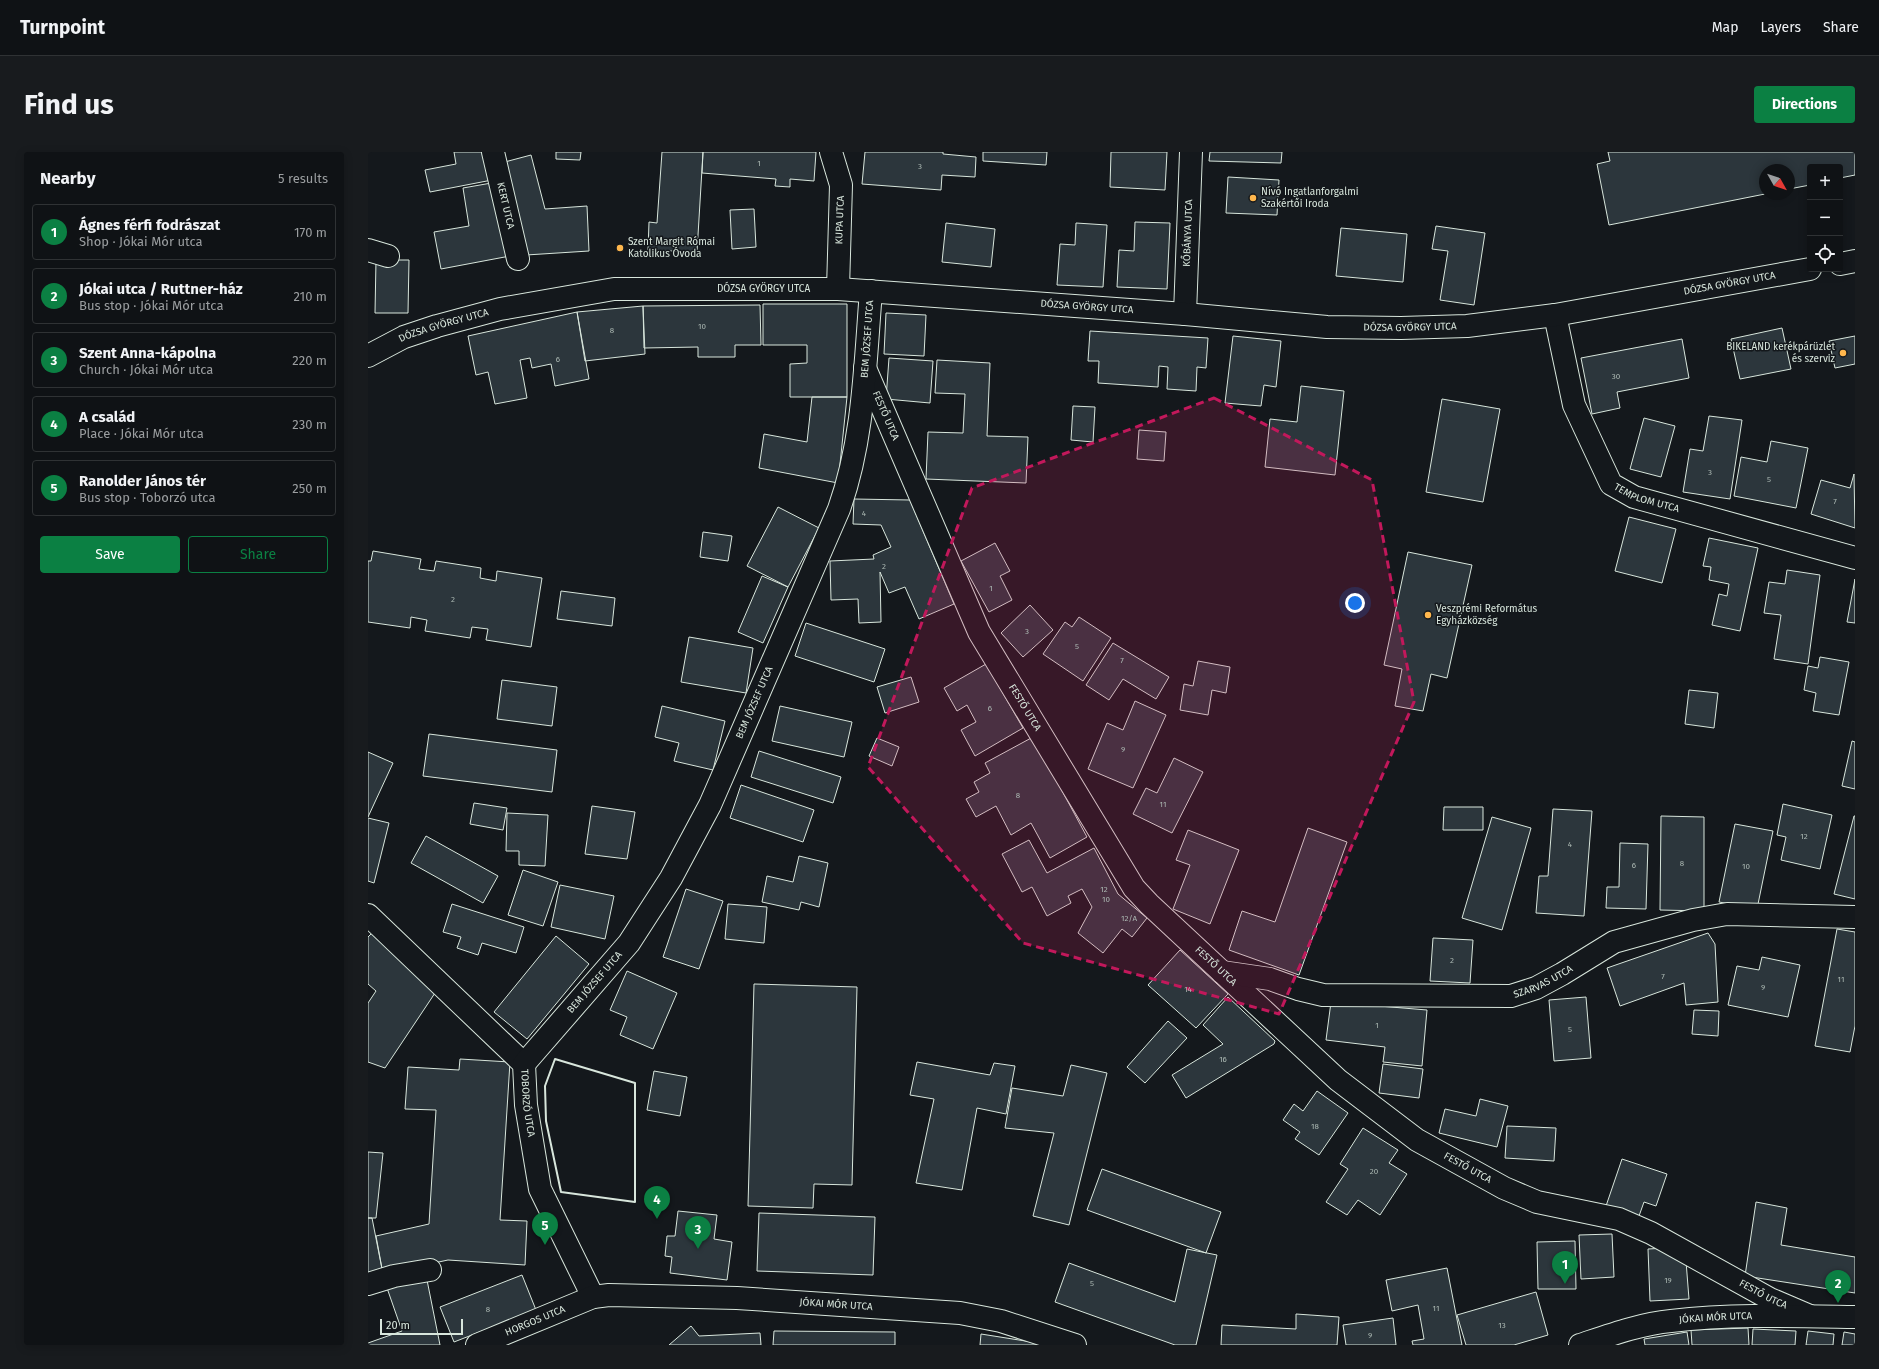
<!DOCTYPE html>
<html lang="en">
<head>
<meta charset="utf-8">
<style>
  body { margin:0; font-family:"Fira Sans",sans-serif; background:#181b1e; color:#f1f3f6 }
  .controls { position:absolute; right:12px; top:12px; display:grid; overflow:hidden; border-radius:4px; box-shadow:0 2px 10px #0003 }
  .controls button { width:36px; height:36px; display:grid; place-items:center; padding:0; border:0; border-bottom:1px solid #2f3234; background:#0f1215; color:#f1f3f6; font:20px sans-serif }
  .compass { position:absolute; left:1391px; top:12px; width:36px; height:36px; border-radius:50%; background:#0f1215; box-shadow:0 2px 10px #0003; rotate:130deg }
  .scale { position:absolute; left:12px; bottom:10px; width:83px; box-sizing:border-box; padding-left:4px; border:2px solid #d8e6dc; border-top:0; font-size:11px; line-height:14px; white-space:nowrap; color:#d8e6dc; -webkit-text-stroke:3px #14181c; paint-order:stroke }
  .you { position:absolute; left:987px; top:451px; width:14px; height:14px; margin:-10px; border:3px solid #fff; border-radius:50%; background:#1a73e8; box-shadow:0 0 0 6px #1a73e833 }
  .badge { display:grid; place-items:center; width:26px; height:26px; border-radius:50%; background:#0b8043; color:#fff; font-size:13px; font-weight:700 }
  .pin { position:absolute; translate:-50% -33px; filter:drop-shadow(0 1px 2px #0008) }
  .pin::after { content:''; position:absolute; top:21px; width:14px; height:12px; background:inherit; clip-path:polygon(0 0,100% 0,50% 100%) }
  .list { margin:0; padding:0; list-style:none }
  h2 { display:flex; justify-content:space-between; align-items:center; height:52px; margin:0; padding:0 16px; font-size:17px }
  h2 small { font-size:13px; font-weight:400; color:#9b9ea0 }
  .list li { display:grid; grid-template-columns:26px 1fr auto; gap:12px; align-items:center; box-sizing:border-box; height:56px; margin:0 8px 8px; padding:0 8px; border:1px solid #2f3234; border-radius:4px }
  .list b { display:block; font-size:15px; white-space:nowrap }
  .list p { margin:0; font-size:13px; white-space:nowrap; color:#9b9ea0 }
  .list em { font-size:13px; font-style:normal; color:#9b9ea0 }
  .actions { display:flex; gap:8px; padding:12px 16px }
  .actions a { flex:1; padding:9px 0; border:1px solid #0b8043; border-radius:4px; text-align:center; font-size:14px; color:#0b8043 }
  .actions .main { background:#0b8043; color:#fff }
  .icon { flex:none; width:22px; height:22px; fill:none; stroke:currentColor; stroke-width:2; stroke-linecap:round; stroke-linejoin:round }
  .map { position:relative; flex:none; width:1487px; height:1193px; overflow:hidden; border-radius:4px }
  header { display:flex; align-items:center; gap:24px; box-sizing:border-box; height:56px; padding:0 20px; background:#0f1215; border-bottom:1px solid #2f3234 }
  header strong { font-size:19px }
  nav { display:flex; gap:22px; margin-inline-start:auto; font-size:14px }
  .intro { display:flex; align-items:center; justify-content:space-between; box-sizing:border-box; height:96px; padding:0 24px }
  h1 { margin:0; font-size:28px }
  .button { padding:10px 18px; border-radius:4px; background:#0b8043; color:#fff; font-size:14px; font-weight:700 }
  main { display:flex; gap:24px; padding:0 24px }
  aside { flex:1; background:#0f1215; border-radius:4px; box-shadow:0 2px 10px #0003 }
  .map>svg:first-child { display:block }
  .building { fill:#2c363c; stroke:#d8e6dc }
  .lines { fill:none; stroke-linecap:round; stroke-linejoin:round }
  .minor-casing { stroke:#d8e6dc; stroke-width:24 }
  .secondary-casing { stroke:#d8e6dc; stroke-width:24 }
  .minor { stroke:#14181c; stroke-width:22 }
  .secondary { stroke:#14181c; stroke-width:22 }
  .wall { stroke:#d8e6dc; stroke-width:2 }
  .marked { fill:#c2185b; fill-opacity:0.2; stroke:#c2185b; stroke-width:3; stroke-dasharray:8 5; stroke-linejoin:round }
  .poi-dot { fill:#ffb74d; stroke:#14181c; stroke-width:1.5 }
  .labels { text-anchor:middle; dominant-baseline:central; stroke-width:3; stroke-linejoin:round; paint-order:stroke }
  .number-label { font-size:8px; fill:#adbab4 }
  .poi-label { font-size:10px; fill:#d8e6dc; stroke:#14181c; text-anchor:start }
  .street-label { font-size:10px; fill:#d8e6dc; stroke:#14181c }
</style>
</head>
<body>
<header>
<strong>Turnpoint</strong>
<nav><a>Map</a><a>Layers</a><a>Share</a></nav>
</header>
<div class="intro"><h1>Find us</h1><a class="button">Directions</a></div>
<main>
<aside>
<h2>Nearby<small>5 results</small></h2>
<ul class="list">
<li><span class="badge">1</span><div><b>Ágnes férfi fodrászat</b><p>Shop · Jókai Mór utca</p></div><em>170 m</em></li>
<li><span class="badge">2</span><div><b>Jókai utca / Ruttner-ház</b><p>Bus stop · Jókai Mór utca</p></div><em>210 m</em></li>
<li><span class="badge">3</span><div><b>Szent Anna-kápolna</b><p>Church · Jókai Mór utca</p></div><em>220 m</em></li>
<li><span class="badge">4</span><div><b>A család</b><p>Place · Jókai Mór utca</p></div><em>230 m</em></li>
<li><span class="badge">5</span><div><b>Ranolder János tér</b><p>Bus stop · Toborzó utca</p></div><em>250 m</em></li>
</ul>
<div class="actions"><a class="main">Save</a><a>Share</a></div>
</aside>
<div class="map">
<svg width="1487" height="1193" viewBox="0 0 1487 1193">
  <rect width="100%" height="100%" fill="#14181c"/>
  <path class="building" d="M86 0H119L124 28 62 40 57 18 88 12Z
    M188 0H213L212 8 188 7Z
    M294 0H335L329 100 280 98 281 70 289 71Z
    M335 0H448L446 29 422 27V35L407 34 408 27 334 21Z
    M497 0H575V2L608 5 607 25 574 23 573 38 494 32Z
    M615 0H679L678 13 615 9Z
    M743 0H799L797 38 742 35Z
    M842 0H914L913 11 841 9Z
    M1240 0H1487V23L1472 26V15H1442V33L1421 37V18H1397V42L1241 73 1229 12 1242 9Z
    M163 3 177 57 219 54 221 99 158 103 133 11Z
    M860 25 911 28 909 63 858 61Z
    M129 30 142 104 73 117 66 80 101 74 95 36Z
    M386 57 388 95 364 97 362 58Z
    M767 70 802 71 799 137 749 135 751 98 766 99Z
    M578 71 627 77 623 115 574 110Z
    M708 71 739 73 735 135 689 133 692 92 707 93Z
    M1068 74 1117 81 1106 153 1072 148 1080 99 1064 97Z
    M973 76 1039 82 1035 130 968 124Z
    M8 108H41L40 161H7Z
    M395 152H479V245H422V212L439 211V193H395Z
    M392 153 393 193H367V205H330V195L276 196 275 154Z
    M275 154 277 202 217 209 209 160Z
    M209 160 221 227 187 234 183 212 164 216 162 206 152 208 159 246 127 252 120 220 108 223 100 184Z
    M518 161 558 163 556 204 516 202Z
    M1414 176 1423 217 1372 227 1363 187Z
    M722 179 840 186 838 216 829 215 828 239 799 237 800 215 791 214 790 235 730 231 731 209H720Z
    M865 184 913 189 908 235 896 233 893 254 857 251Z
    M1487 184V212L1467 216 1461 189Z
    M1314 187 1321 226 1249 240 1252 256 1224 262 1213 206Z
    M521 206 565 209 562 251 518 247Z
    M569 208 622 211 619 284 660 285 658 331 558 327 560 280 595 281 597 242 567 241Z
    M933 234 976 239 967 323 897 315 902 267 929 270Z
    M444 245H479L470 331 391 316 396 282 439 290Z
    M1074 247 1132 257 1115 350 1058 340Z
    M705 254 727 255 725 290 703 288Z
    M1341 264 1374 268 1362 347 1315 340 1322 297 1335 299Z
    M1276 266 1307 274 1293 325 1262 317Z
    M771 278 798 280 796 309 769 307Z
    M1403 289 1440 296 1428 356 1366 344 1373 305 1399 310Z
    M1486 322 1487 376 1443 362 1453 328 1482 336Z
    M486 347 542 348 586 452 551 467 537 435 521 441 512 420 513 470 491 471 490 447 463 448 462 409 506 407 505 403 523 395 513 373 485 372Z
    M410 355 451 376 420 435 379 414Z
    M1261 365 1308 377 1294 431 1247 419Z
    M335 380 364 384 360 409 332 405Z
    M1341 386 1390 396 1372 479 1344 473 1351 442 1359 444 1361 432 1341 428 1343 415 1335 414Z
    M627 391 642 419 632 424 644 448 621 460 593 409Z
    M5 399 53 407 51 417 66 419 68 409 113 416 112 426 128 429 129 419 174 426 163 495 118 488 120 477 104 475 102 486 57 479 59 468 43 465 42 476 0 470V409H3Z
    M1040 400 1104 413 1079 526 1063 522 1055 559 1027 554 1034 517 1016 513Z
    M1419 418 1452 423 1440 512 1406 507 1413 463 1396 461 1401 430 1417 432Z
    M394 424 420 435 395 491 370 480Z
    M1487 427V471L1479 470Z
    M193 439 247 446 244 474 189 467Z
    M662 453 685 478 655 505 633 481Z
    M711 465 743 486 715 529 675 502 697 470 704 475Z
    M438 471 517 497 506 530 427 504Z
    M321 485 385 496 378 541 313 530Z
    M745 491 801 525 788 547 755 527 741 548 718 533Z
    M1452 505 1481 510 1471 563 1445 559 1448 541 1436 538 1440 514 1450 516Z
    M830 509 862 515 858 541 844 538 840 563 812 558 816 532 825 534Z
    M618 512 655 576 607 604 593 578 608 570 599 553 589 559 576 536Z
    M543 525 551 550 517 561 509 535Z
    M134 528 189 535 184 574 129 567Z
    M1321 538 1350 541 1346 576 1317 572Z
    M767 549 798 563 765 636 720 617 739 571 755 578Z
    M294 554 357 569 345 618 306 609 311 591 287 585Z
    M412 554 484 570 476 605 404 589Z
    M61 582 189 598 184 640 55 624Z
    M665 585 719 685 682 706 663 671 643 683 628 654 608 665 598 647 611 640 606 630 622 621 617 611Z
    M509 586 531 595 524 614 501 604Z
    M1484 589 1487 590V637L1474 634Z
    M391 599 473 625 465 651 383 625Z
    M0 600 25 611 0 665Z
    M806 606 835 620 804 681 765 662 778 636 789 641Z
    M373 633 446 658 435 690 362 666Z
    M106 651 139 656 135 678 102 672Z
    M1415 652 1464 663 1452 717 1413 708 1418 685 1409 683Z
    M224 654 267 660 259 707 217 702Z
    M1076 655H1115V678H1075Z
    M1185 657 1224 659 1216 764 1168 761 1171 724H1180Z
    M139 661 180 663 177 714 151 713V699H138Z
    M1293 664 1336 665V759L1292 758Z
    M1486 664H1487V747L1466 742Z
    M1124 665 1163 676 1134 778 1094 766Z
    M0 666 21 671 6 731 0 729Z
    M1367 672 1405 679 1389 757 1351 750Z
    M940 676 979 690 931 823 861 798 874 759 907 770Z
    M820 678 871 698 842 772 805 757 822 713 808 708Z
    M58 684 130 724 115 751 43 711Z
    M661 688 679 721 726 696 750 742 779 766 764 785 754 777 735 801 710 781 724 755 714 737 700 744 703 751 679 764 664 735 654 740 634 702Z
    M1252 691 1280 692 1278 757 1238 756 1239 735H1251Z
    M431 704 460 711 451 755 433 750 431 758 394 750 399 724 425 730Z
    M155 718 190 730 175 774 140 763Z
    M192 733 246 744 237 787 183 775Z
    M318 737 355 749 331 817 295 805Z
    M84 752 156 775 148 801 114 791 110 803 89 796 93 785 75 780Z
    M360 752 399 755 396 791 357 787Z
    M1469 777 1487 780V874L1482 900 1447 894Z
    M4 781 67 841 17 916 0 910V851L8 839 0 832V785Z
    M1340 781 1347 792 1350 850 1318 853 1316 831 1252 854 1239 816Z
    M188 784 221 812 159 887 126 860Z
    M1065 786 1105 788 1102 831 1062 829Z
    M812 798 860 842 828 876 780 833Z
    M1394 805 1432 813 1420 865 1360 853 1369 814 1391 818Z
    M259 819 309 841 285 897 252 883 259 865 242 858Z
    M386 832 489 835 484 1033 446 1032 445 1056 380 1054Z
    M860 845 907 889 906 892 818 946 804 923 855 892 835 873Z
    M1218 845 1223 906 1186 909 1181 848Z
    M963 850 1059 858 1054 914 1015 910 1017 895 958 888Z
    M1326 858 1351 859 1350 884 1324 882Z
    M800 869 819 886 777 931 759 915Z
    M92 907 142 910 132 1068 159 1069 157 1113 80 1108 15 1122 8 1084 61 1072 68 958 37 957 40 915 91 918Z
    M549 910 622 923 626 911 647 914 638 962 609 956 594 1038 548 1031 566 947 542 943Z
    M1015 912 1055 917 1051 946 1011 941Z
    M703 913 739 921 701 1073 665 1064 686 981 637 976 644 936 695 944Z
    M286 919 319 925 312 964 279 958Z
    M949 939 980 961 951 1003 927 987 932 980 915 968 926 952 935 959Z
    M1112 947 1140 954 1129 995 1071 981 1077 957 1108 964Z
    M1139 974 1188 976 1186 1009 1137 1006Z
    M995 976 1030 998 1021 1011 1039 1022 1012 1063 990 1048 979 1063 958 1050 980 1017 972 1012Z
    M0 1000 15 1001 8 1066H0Z
    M1254 1007 1299 1022 1288 1054 1276 1050 1271 1064 1238 1054Z
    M734 1017 853 1060 838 1101 719 1058Z
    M1388 1050 1419 1056 1413 1093 1487 1105V1141L1377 1124Z
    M310 1059 349 1063 346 1087 364 1090 359 1128 302 1121 304 1105 297 1104 299 1084H307Z
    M391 1061 507 1065 505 1123 389 1119Z
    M0 1066H4L15 1122 0 1125Z
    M1244 1082 1246 1125 1213 1127 1211 1083Z
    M1207 1089 1208 1137H1170L1169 1090Z
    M1299 1096 1318 1109 1321 1147 1282 1149 1280 1097Z
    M819 1097 849 1103 828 1193H807L687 1150 701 1111 807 1150Z
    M1079 1116 1094 1193H1045L1044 1189 1056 1187 1050 1153 1024 1159 1018 1128Z
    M58 1123 72 1193H0V1191L34 1179 19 1136Z
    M154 1123 168 1158 86 1190 72 1155Z
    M1168 1140 1180 1183 1146 1193H1098L1089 1163Z
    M928 1162 971 1165 969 1193H853L854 1173 928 1177Z
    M1025 1166 1028 1193H978L975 1173Z
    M323 1174 331 1184 392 1181 393 1193H301Z
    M1380 1176 1381 1193H1324L1323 1178Z
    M1385 1177 1428 1179 1427 1193H1384Z
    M406 1179 527 1180V1193H405Z
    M1440 1179 1466 1182 1465 1193H1438Z
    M1319 1180 1321 1193H1277L1276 1187Z
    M1476 1180 1487 1182V1193H1474Z
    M613 1182 670 1191 669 1193H612Z"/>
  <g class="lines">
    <defs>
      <g id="minor">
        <path id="s1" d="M125 0 150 107"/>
        <path d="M463 0 473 33 470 137"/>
        <path d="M0 98 20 104"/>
        <path id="s2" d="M817 162 823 0"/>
        <path id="s3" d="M1187 163 1206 253 1243 332 1266 345 1487 406"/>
        <path id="s4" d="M497 216 611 480 766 736 781 752 970 928 1049 988 1136 1036 1169 1050 1251 1067 1283 1081 1402 1147 1442 1164"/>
        <path id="s5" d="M0 763 156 912 158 953 172 1037 225 1145"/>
        <path id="s6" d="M854 820 902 827 930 837 955 843 1143 844 1168 836 1194 822 1246 790 1325 768 1359 762 1487 765"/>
        <path id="s7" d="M156 912 261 791 303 726 342 653 471 357C496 287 497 212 503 139"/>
        <path d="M0 1132 26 1124 62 1118"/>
        <path id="s8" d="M109 1193 225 1145 241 1143 369 1146 592 1161 633 1169 707 1193"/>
        <path id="s9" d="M1212 1193C1242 1183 1272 1172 1303 1169 1364 1162 1426 1164 1487 1165"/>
      </g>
      <g id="secondary">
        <path d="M1472 112 1487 109"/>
        <path id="s10" d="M0 204 36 185 69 174 132 157 246 137H470L817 162 959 175 1033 176 1099 174 1187 163 1442 117"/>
      </g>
    </defs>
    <use href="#minor" class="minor-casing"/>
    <use href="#secondary" class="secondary-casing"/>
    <use href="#minor" class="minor"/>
    <use href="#secondary" class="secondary"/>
    <path class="wall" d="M187 907 267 931V1050L193 1040 178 969 177 934Z"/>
  </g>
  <path class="marked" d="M846 246 1004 328 1046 550 911 862 655 791 500 615 604 336Z"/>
  <g class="poi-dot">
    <circle cx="885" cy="46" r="4"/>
    <circle cx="252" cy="96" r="4"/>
    <circle cx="1475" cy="201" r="4"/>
    <circle cx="1060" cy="463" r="4"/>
  </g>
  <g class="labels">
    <g class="number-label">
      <text x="391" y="11">1</text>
      <text x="552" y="14">3</text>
      <text x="334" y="174">10</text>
      <text x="244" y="178">8</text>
      <text x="190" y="207">6</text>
      <text x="1248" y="224">30</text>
      <text x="1342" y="320">3</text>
      <text x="1401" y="327">5</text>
      <text x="1467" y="349">7</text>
      <text x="496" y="361">4</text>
      <text x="516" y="414">2</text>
      <text x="623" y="436">1</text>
      <text x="85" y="447">2</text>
      <text x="659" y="479">3</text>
      <text x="709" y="494">5</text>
      <text x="754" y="508">7</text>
      <text x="622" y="556">6</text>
      <text x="755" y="597">9</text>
      <text x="650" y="643">8</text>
      <text x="795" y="652">11</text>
      <text x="1436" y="684">12</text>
      <text x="1202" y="692">4</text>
      <text x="1314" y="711">8</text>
      <text x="1266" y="713">6</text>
      <text x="1378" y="714">10</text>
      <text x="736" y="737">12</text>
      <text x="738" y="747">10</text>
      <text x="761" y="766">12/A</text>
      <text x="1084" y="808">2</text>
      <text x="1295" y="824">7</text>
      <text x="1473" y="827">11</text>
      <text x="1395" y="835">9</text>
      <text x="820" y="837">14</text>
      <text x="1009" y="873">1</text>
      <text x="1202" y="877">5</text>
      <text x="855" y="907">16</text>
      <text x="947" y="974">18</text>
      <text x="1006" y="1019">20</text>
      <text x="1300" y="1128">19</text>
      <text x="724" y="1131">5</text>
      <text x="1068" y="1156">11</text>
      <text x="120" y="1157">8</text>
      <text x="1134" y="1173">13</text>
      <text x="1002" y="1183">9</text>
    </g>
    <g class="poi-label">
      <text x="893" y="40">Nívó Ingatlanforgalmi<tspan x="893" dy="12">Szakértői Iroda</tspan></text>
      <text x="260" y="90">Szent Margit Római<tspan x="260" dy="12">Katolikus Óvoda</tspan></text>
      <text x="1467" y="195" text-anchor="end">BIKELAND kerékpárüzlet<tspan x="1467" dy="12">és szerviz</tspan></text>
      <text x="1068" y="457">Veszprémi Református<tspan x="1068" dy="12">Egyházközség</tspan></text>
    </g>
    <g class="street-label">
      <text stroke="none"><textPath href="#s1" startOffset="55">KERT UTCA</textPath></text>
      <text transform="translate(472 68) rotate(-88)">KUPA UTCA</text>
      <text stroke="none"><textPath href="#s2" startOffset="81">KŐBÁNYA UTCA</textPath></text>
      <text stroke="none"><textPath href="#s10" startOffset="1377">DÓZSA GYÖRGY UTCA</textPath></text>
      <text stroke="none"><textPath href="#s10" startOffset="406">DÓZSA GYÖRGY UTCA</textPath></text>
      <text stroke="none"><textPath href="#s10" startOffset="730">DÓZSA GYÖRGY UTCA</textPath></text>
      <text stroke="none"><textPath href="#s10" startOffset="82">DÓZSA GYÖRGY UTCA</textPath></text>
      <text stroke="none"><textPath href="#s10" startOffset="1054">DÓZSA GYÖRGY UTCA</textPath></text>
      <text stroke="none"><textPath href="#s7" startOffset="816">BEM JÓZSEF UTCA</textPath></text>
      <text stroke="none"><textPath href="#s4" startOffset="52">FESTŐ UTCA</textPath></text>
      <text stroke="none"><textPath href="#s3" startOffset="218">TEMPLOM UTCA</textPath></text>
      <text stroke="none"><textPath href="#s7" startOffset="432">BEM JÓZSEF UTCA</textPath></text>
      <text stroke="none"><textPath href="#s4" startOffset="376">FESTŐ UTCA</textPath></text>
      <text stroke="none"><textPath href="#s4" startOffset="700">FESTŐ UTCA</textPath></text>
      <text stroke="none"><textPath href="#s6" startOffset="327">SZARVAS UTCA</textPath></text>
      <text stroke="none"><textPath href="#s7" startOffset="108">BEM JÓZSEF UTCA</textPath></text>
      <text stroke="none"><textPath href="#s5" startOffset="255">TOBORZÓ UTCA</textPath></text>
      <text stroke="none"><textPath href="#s4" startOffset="1024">FESTŐ UTCA</textPath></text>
      <text stroke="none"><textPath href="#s4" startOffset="1348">FESTŐ UTCA</textPath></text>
      <text stroke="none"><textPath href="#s8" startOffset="369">JÓKAI MÓR UTCA</textPath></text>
      <text stroke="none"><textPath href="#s9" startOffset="139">JÓKAI MÓR UTCA</textPath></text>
      <text stroke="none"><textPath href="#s8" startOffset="63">HORGOS UTCA</textPath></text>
    </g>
  </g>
</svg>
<div class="controls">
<button>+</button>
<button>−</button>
<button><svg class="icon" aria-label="locate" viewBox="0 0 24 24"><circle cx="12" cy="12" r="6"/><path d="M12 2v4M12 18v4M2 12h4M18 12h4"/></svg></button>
</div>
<svg class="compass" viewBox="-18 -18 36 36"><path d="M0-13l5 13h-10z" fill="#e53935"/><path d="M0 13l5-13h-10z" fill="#9b9ea0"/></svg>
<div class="scale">20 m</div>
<div class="you"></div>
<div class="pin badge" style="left:1197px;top:1132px">1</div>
<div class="pin badge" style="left:1470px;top:1151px">2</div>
<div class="pin badge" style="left:330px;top:1097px">3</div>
<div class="pin badge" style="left:289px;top:1067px">4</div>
<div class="pin badge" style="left:177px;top:1093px">5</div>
</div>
</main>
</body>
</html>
